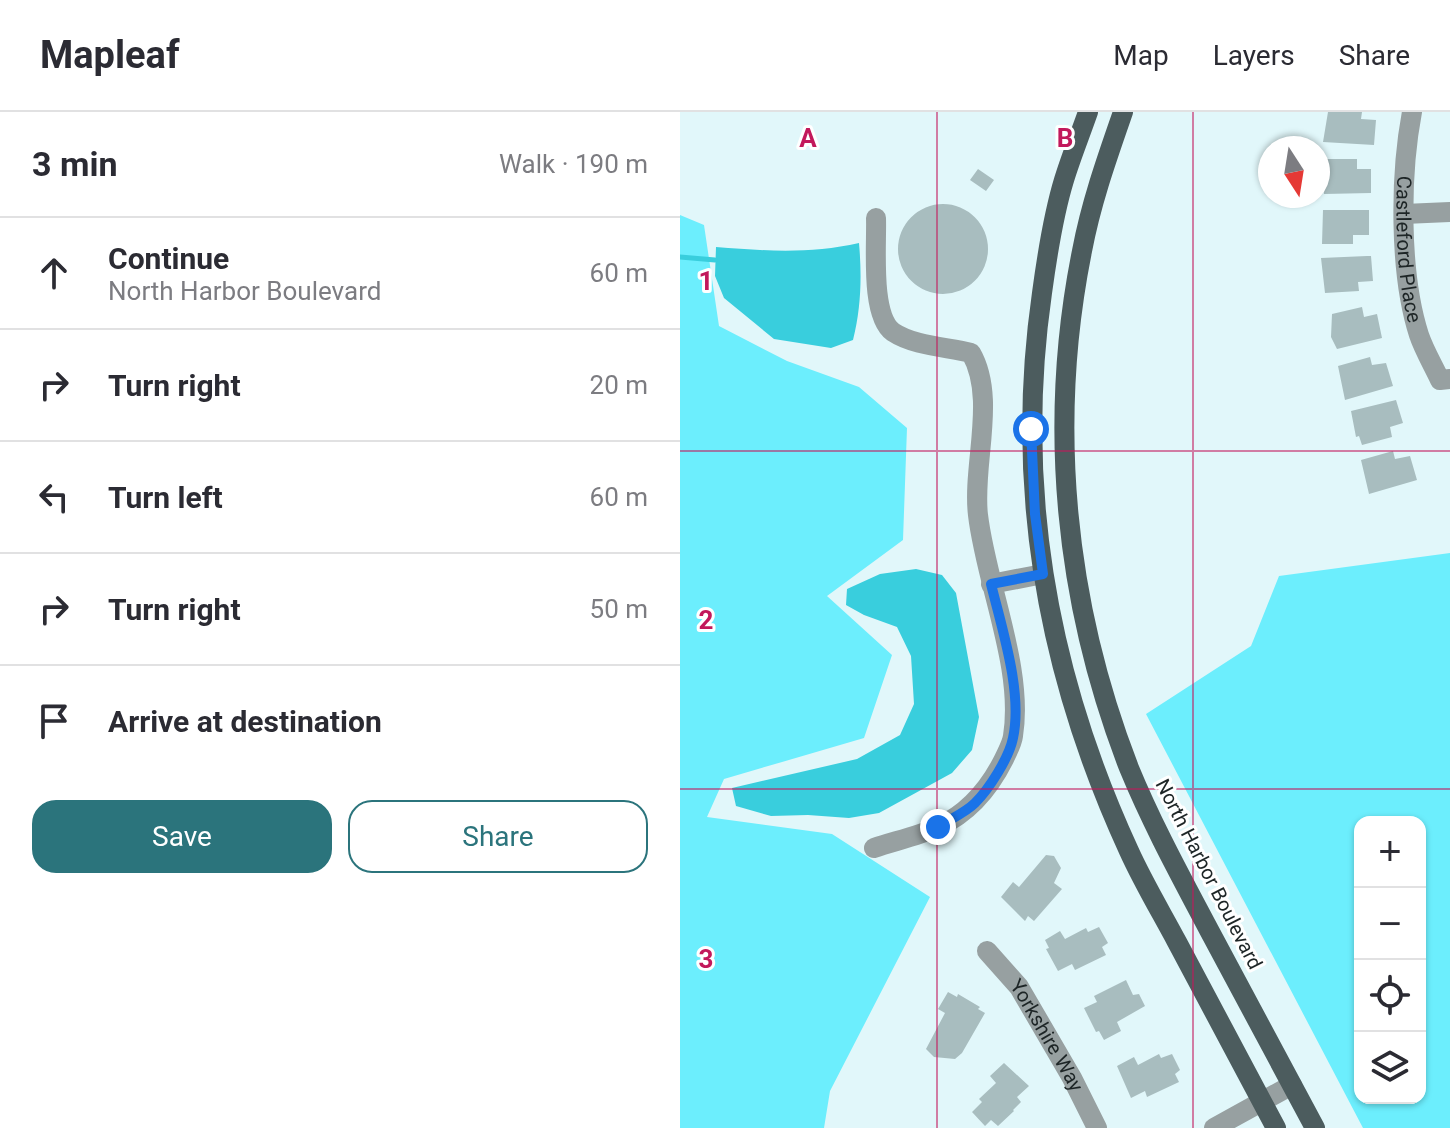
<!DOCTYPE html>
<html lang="en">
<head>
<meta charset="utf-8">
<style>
  body { margin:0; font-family:Roboto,sans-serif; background:#f2f2f3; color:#2b2b33 }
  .controls { position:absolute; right:24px; bottom:24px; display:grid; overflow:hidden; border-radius:16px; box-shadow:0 2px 6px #0004 }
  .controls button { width:72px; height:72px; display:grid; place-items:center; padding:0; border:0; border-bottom:2px solid #e1e1e2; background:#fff; color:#2b2b33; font:40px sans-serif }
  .compass { position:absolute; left:578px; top:24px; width:72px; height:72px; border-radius:50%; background:#fff; box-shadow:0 2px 6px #0004; rotate:168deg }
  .stop { position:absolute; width:24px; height:24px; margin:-18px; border:6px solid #1a73e8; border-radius:50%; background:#fff }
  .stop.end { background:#1a73e8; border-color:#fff; box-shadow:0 2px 8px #0008 }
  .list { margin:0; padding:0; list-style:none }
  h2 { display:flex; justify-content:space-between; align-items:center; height:104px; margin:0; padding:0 32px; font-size:34px }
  h2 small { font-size:26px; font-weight:400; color:#7c7c81 }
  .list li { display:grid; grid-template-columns:52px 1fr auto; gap:24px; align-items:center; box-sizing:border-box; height:112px; padding:0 32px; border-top:2px solid #e1e1e2 }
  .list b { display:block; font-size:30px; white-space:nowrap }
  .list p { margin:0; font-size:26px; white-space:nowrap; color:#7c7c81 }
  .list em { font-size:26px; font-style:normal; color:#7c7c81 }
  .actions { display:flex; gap:16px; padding:24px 32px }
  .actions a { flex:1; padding:18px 0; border:2px solid #2b747c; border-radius:24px; text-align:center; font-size:28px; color:#2b747c }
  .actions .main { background:#2b747c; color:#fff }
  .icon { flex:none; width:44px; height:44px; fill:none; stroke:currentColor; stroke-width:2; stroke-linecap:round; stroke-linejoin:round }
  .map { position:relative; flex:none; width:770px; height:1016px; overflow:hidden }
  header { display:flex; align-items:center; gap:48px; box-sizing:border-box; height:112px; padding:0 40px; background:#fff; border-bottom:2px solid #e1e1e2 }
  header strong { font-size:38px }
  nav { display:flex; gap:44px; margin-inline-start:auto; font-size:28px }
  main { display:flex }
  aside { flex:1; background:#fff }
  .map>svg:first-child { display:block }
  .green { fill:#6ceefd; fill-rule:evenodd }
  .water { fill:#39cedd }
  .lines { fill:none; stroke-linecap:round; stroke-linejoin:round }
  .stream { stroke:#39cedd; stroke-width:5 }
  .building { fill:#a8bdbf }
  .minor { stroke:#97a0a1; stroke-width:20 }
  .major { stroke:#4c5c5e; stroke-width:20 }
  .route { stroke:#1a73e8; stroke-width:10 }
  .grid { fill:none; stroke:#c2185b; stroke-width:2; stroke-opacity:0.55 }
  .labels { text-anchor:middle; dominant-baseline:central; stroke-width:6; stroke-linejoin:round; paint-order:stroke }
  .street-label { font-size:20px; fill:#1d2526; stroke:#fff }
  .grid-label { font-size:26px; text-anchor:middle; font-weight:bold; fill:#c2185b; stroke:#fff; stroke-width:6; stroke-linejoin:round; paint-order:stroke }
</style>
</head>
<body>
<header>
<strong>Mapleaf</strong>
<nav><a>Map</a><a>Layers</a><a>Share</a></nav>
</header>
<main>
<aside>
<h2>3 min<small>Walk · 190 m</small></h2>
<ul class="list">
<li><svg class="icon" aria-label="ahead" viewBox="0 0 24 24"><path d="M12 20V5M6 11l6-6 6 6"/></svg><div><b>Continue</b><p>North Harbor Boulevard</p></div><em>60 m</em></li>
<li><svg class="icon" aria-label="right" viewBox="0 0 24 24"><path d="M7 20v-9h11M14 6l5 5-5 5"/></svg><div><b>Turn right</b></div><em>20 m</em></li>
<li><svg class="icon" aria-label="left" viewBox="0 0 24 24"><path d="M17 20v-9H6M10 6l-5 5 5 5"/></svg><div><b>Turn left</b></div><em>60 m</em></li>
<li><svg class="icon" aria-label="right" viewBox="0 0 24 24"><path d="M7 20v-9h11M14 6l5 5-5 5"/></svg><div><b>Turn right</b></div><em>50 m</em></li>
<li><svg class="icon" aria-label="arrive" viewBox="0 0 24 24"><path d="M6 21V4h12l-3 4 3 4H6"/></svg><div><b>Arrive at destination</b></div></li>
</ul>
<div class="actions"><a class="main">Save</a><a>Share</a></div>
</aside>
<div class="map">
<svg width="770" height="1016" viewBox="0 0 770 1016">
  <rect width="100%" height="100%" fill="#e1f7fa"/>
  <path class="green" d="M0 103 24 113 39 214 107 249 179 275 227 316 223 428 147 484 212 543 184 626 44 667 27 705 152 722 250 785 150 979 144 1016H0Z
    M770 441V1016H683L466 602 571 534 599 464ZM680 710H740V986H680Z"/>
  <path class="water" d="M179 131C182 165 181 196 173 228L151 236 94 227 44 186 35 164 36 135C85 139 131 142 179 131Z
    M236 457 262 463 276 481 299 605 292 638 272 661 199 701 169 706 128 703 91 704 56 694 52 676 177 647 220 623 234 592 231 544 217 515 184 503 166 493 167 477 200 462Z"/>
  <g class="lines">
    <path class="stream" d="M0 145 35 148"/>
  </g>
  <path class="building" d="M648 0H682L681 7 696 8 694 33 643 30Z
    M646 47H677V57H691V81L644 82 642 55H646Z
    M298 57 314 68 306 79 290 68Z
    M218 137a45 45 0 1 1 90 0a45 45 0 1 1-90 0Z
    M643 98H689V123H673V132H642Z
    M687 144H691L693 169 678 170 679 179 645 181 641 146Z
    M682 195 684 205 697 202 702 226 657 237 651 225 652 202Z
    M690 245 692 253 706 251 713 274 665 288 658 254Z
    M716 288 723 311 710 315 712 325 682 333 679 324 676 325 671 299Z
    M713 339 715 347 730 344 737 368 689 382 681 348Z
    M366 743 374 744 381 756 374 771 382 777 354 809 348 804 345 809 321 785 333 770 339 775Z
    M419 815 428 831 422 835 426 843 395 858 392 852 378 859 366 837 369 836 365 828 380 819 385 827 406 816 408 820Z
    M446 868 453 883 459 882 465 894 437 910 441 919 424 928 419 919 416 920 404 896 417 890 414 884Z
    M268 880 277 885 278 882 300 895 298 897 305 901 282 941 275 947 254 945 246 937 265 901 258 897Z
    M479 942 481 946 492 942 500 958 495 962 499 970 467 985 465 979 451 986 437 954 454 945 458 953Z
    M324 951 349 974 337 985 341 990 333 998 334 999 318 1014 311 1008 305 1014 292 1000 302 990 299 987 316 971 310 964Z"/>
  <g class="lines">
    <g class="minor">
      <path id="s1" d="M732 0C720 63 719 161 739 223 744 238 753 253 760 268L770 267"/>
      <path d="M724 102 770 100"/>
      <path d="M311 472 363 462"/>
      <path d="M194 736C215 729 238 724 258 715 289 701 309 677 324 647 327 640 332 632 333 624 344 556 306 472 298 403 292 353 317 286 291 241 267 235 234 234 213 220 190 203 197 133 196 106"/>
      <path id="s2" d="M307 839 339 875 392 966 417 1016"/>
      <path d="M534 1016 612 973"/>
    </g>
    <path class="major" d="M408 0C400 23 391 45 384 68 373 104 367 144 362 181 334 375 367 561 449 739 463 770 481 800 497 830 530 892 563 954 596 1016
      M443 0C427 46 411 91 402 139 367 313 385 491 449 656 472 712 501 765 529 818 564 884 599 950 635 1016"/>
  </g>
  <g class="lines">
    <path class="route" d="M258 715C270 707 285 701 295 691 309 677 329 646 333 626 343 581 322 517 311 472L363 462 355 402 351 317"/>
  </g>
  <path class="grid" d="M257 0V1016M513 0V1016M0 339H770M0 677H770"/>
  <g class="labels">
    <g class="street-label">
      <text stroke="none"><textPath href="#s1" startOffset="138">Castleford Place</textPath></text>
      <text transform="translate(529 762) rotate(63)">North Harbor Boulevard</text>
      <text stroke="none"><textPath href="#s2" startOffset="104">Yorkshire Way</textPath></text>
    </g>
  </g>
  <g class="grid-label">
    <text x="128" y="35">A</text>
    <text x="385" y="35">B</text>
    <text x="26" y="178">1</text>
    <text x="26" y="517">2</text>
    <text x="26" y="856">3</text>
  </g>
</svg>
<div class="controls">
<button>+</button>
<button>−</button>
<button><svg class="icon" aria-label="locate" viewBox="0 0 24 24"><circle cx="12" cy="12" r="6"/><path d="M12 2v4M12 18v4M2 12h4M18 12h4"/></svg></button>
<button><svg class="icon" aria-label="layers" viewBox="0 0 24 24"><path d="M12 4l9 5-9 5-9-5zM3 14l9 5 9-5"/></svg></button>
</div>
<svg class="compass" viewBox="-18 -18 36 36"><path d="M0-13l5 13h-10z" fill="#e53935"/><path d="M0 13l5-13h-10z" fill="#7c7c81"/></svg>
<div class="stop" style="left:351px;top:317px"></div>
<div class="stop end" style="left:258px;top:715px"></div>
</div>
</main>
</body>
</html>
